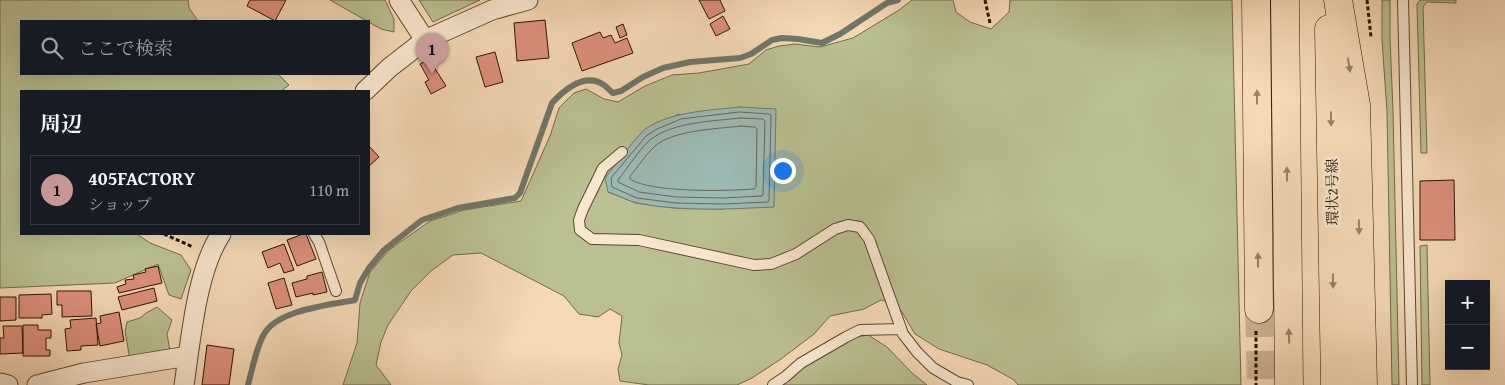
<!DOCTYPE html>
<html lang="ja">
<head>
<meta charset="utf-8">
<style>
  body { margin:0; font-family:"Gentium Book Plus","Noto Serif JP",serif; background:#242831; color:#f1f3f6 }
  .controls { position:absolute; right:15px; bottom:15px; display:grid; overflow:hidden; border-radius:0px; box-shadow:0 5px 20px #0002 }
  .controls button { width:45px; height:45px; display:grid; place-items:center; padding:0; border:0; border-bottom:1px solid #363941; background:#171b24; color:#f1f3f6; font:25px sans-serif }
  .you { position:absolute; left:782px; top:170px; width:18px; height:18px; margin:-12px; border:4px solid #fff; border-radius:50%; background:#1a73e8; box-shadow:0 0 0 8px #1a73e833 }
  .badge { display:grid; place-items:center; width:32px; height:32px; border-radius:50%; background:#c59692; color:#111; font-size:16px; font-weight:700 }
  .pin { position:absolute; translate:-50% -41px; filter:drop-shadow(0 1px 2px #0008) }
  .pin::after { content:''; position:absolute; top:26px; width:18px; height:15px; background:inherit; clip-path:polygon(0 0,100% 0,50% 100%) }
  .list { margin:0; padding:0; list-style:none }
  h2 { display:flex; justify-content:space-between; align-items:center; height:65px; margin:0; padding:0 20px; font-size:21px }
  h2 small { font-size:16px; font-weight:400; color:#9ea1a6 }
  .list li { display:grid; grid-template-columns:32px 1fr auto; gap:15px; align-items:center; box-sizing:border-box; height:70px; margin:0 10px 10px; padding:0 10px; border:1px solid #363941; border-radius:0px }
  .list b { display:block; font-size:19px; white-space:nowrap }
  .list p { margin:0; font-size:16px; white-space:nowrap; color:#9ea1a6 }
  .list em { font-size:16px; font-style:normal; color:#9ea1a6 }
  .icon { flex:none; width:28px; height:28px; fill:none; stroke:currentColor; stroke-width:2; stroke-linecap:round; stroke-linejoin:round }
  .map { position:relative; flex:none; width:1505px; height:385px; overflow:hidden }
  .search { position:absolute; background:#171b24; box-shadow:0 5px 20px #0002; left:20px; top:20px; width:350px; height:55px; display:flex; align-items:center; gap:12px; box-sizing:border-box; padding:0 18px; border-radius:0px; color:#9ea1a6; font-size:19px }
  .panel { position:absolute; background:#171b24; box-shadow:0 5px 20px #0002; left:20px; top:90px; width:350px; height:145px; border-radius:0px }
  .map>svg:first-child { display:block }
  .green { fill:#bac08f; stroke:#716a48; fill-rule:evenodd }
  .water { fill:#9db9b3; stroke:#6e776b }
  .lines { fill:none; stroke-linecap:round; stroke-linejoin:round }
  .shore { stroke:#62675a; stroke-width:1 }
  .stream { stroke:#6e776b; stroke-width:6 }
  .building { fill:#df907a; stroke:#281500 }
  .primary-tunnel { stroke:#ccb290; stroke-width:28; stroke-dasharray:28 14; stroke-linecap:butt }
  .service-casing { stroke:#5b462d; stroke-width:12 }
  .minor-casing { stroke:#5b462d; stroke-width:21 }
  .primary-casing { stroke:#281500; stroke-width:29 }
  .path { stroke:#281500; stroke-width:3; stroke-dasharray:4 2.5; stroke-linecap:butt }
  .service { stroke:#f8e6ce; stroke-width:10 }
  .minor { stroke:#f8e6ce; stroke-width:19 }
  .primary { stroke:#f5d9b4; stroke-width:28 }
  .oneway { fill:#998163 }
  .labels { text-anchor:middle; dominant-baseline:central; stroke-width:5; stroke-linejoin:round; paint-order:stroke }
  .street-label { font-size:15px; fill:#281500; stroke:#f8e6ce }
</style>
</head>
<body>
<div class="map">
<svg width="1505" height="385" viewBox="0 0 1505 385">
  <rect width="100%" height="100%" fill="#f5d9b4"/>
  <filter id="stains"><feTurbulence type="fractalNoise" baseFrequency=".004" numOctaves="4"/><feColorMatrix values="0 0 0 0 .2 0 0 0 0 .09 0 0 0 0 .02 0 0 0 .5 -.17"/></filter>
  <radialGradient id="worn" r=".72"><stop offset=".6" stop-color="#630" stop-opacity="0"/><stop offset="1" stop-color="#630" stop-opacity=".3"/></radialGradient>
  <path class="green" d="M0 0H188L189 8 198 21H21V74H278L289 85 281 91H21V234H137L150 243 181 255 191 270 181 299 169 295 158 264 115 283 0 288Z
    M330 0H385L394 19V32L381 29Z
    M419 0H480L433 22Z
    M912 0H953L956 12 970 22 991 29 1009 12 1010 0H1232L1241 385H1018L1014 380 987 365 939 349 915 334 902 312 892 303 881 300 864 309 830 316 814 334 781 359 752 378 737 385H649L620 381 618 369 622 355 619 343 622 316 610 309 598 317 579 314 564 296 481 253 453 255 431 271 411 291 388 325 381 342 376 365 391 385H343L357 343 360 303 370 272 389 250 430 221 464 210 521 201 550 136 559 108 574 93 586 89 604 99 618 102 645 86 672 75 699 73 749 64 766 50 779 46 795 44 820 47 853 38 899 10ZM679 114 723 209 675 208 636 203 608 192 643 132 655 125Z
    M1382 0H1390V38L1393 111 1399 385H1392L1387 111 1382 40Z
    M1420 0H1456V3L1427 2 1423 7 1427 153H1421L1417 4Z
    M1427 245 1430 385H1422L1420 246Z
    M157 307 172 320 167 334 170 351 130 360 125 331 127 322 140 318 146 313Z
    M868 335 887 347 912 373 927 385H782L794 377 807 363 857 337Z"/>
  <path class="water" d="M740 107 776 109 774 207C729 209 682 212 637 203 628 201 618 195 608 192L605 178C617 163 628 147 641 133 662 112 712 110 740 107Z"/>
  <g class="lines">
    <path class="shore" d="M740 112 769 114 771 115 769 200 768 202 723 204 676 203 637 198 612 187 611 178 646 136 657 129 681 119Z
      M741 118 763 119 765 121 763 194 762 196 723 198 676 197 639 192 618 182V180C627 169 640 148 650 140 672 122 714 121 741 118Z
      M741 126 755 127 757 129 756 187 754 189C728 191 651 193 630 179V176C638 167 646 154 655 146 674 130 716 129 741 126Z"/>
    <path class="stream" d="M248 385C252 370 256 349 263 336 275 310 329 305 355 300L360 283 369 268 384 250 422 220 458 208 515 198 520 193 552 103C565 89 585 72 604 85 607 87 610 91 613 93L621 91 643 77 663 68 690 62 740 58 751 54 772 40 782 38 798 39 822 43 840 34 887 3 898 0"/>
  </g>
  <path class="building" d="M250 0H286L275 21 247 6Z
    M699 0H720L725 11 709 19Z
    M723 16 730 29 716 36 710 24Z
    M545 20 549 58 517 61 514 23Z
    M623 24 627 35 620 38 616 27Z
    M600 32 603 38 611 35 615 43 627 38 633 53 582 71 572 43Z
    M495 52 503 82 485 87 476 57Z
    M429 59 446 86 431 94 425 82 429 80 420 64Z
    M369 146 379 157 369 166Z
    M1454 180 1455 240H1420V181Z
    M303 234H306L316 259 297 266 287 240Z
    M284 244 294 270 284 273 280 263 268 268 262 252Z
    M158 266 162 283 119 293 117 287 126 284 125 280 134 279 133 275 146 272 145 269Z
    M322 272 327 292 313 295V293L296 297 292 283 307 279V276Z
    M284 278 292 305 276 309 268 283Z
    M154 288 157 301 122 310 118 297Z
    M57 291H91L92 316 62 317V305H57Z
    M51 294 52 314 42 315V318H19V295Z
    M0 297H16V320L0 321Z
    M119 312 124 341 100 346 96 324 101 323 100 316Z
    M96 318 98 345 81 346V350L67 351 65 329 71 328 70 320Z
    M23 325H38V330H51V338H46V350H50V356H23Z
    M3 326H22L23 353 0 354V338H4Z
    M207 345 234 349 229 385H202Z"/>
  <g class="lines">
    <path class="primary-tunnel" d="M1259 309 1261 385"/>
    <defs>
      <path id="service" d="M1403 0 1412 385
        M622 152 603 168 583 209 579 220 580 230 592 239 639 240 754 265 771 264 796 254 835 229 848 225 860 227 869 239 903 334 917 352 933 368 957 382 968 385
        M314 234 319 242 336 291
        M773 385 785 377 801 363 846 337 860 330 901 329"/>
      <path id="minor" d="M399 0 425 40
        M365 91 389 68 425 40 492 10 528 0
        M0 383 8 385
        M37 385 84 373 188 356
        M184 385C191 340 196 272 221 234"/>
      <path id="primary" d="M1256 0 1259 309
        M1285 0 1289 385
        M1338 0 1356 105 1363 385
        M1329 29 1335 385"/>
    </defs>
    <use href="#service" class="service-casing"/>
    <use href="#minor" class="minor-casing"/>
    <use href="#primary" class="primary-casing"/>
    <path class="path" d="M985 0 990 23
      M1367 0 1371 37
      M164 234 193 247
      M1256 331V385"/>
    <use href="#service" class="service"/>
    <use href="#minor" class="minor"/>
    <use href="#primary" class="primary"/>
  </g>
  <defs><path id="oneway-solid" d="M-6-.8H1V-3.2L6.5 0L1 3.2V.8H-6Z" transform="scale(1.25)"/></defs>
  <g class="oneway">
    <use href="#oneway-solid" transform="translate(1349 65) rotate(81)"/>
    <use href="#oneway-solid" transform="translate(1257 97) rotate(-90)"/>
    <use href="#oneway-solid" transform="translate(1331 119) rotate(89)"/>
    <use href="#oneway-solid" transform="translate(1287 174) rotate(-91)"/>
    <use href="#oneway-solid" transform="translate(1359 227) rotate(89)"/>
    <use href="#oneway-solid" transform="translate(1258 260) rotate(-90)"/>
    <use href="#oneway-solid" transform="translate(1333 281) rotate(89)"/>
    <use href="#oneway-solid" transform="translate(1289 336) rotate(-91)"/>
  </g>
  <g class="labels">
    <g class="street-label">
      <text transform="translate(1332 192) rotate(-91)">環状2号線</text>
    </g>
  </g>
  <rect width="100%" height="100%" filter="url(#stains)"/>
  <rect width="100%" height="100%" fill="url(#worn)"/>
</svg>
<div class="controls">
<button>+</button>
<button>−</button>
</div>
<div class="you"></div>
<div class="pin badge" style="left:432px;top:74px">1</div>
<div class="search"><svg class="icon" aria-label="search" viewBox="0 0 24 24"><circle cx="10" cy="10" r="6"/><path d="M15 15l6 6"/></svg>ここで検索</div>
<section class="panel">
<h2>周辺<small></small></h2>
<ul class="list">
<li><span class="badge">1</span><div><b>405FACTORY</b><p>ショップ</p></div><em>110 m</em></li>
</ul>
</section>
</div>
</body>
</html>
